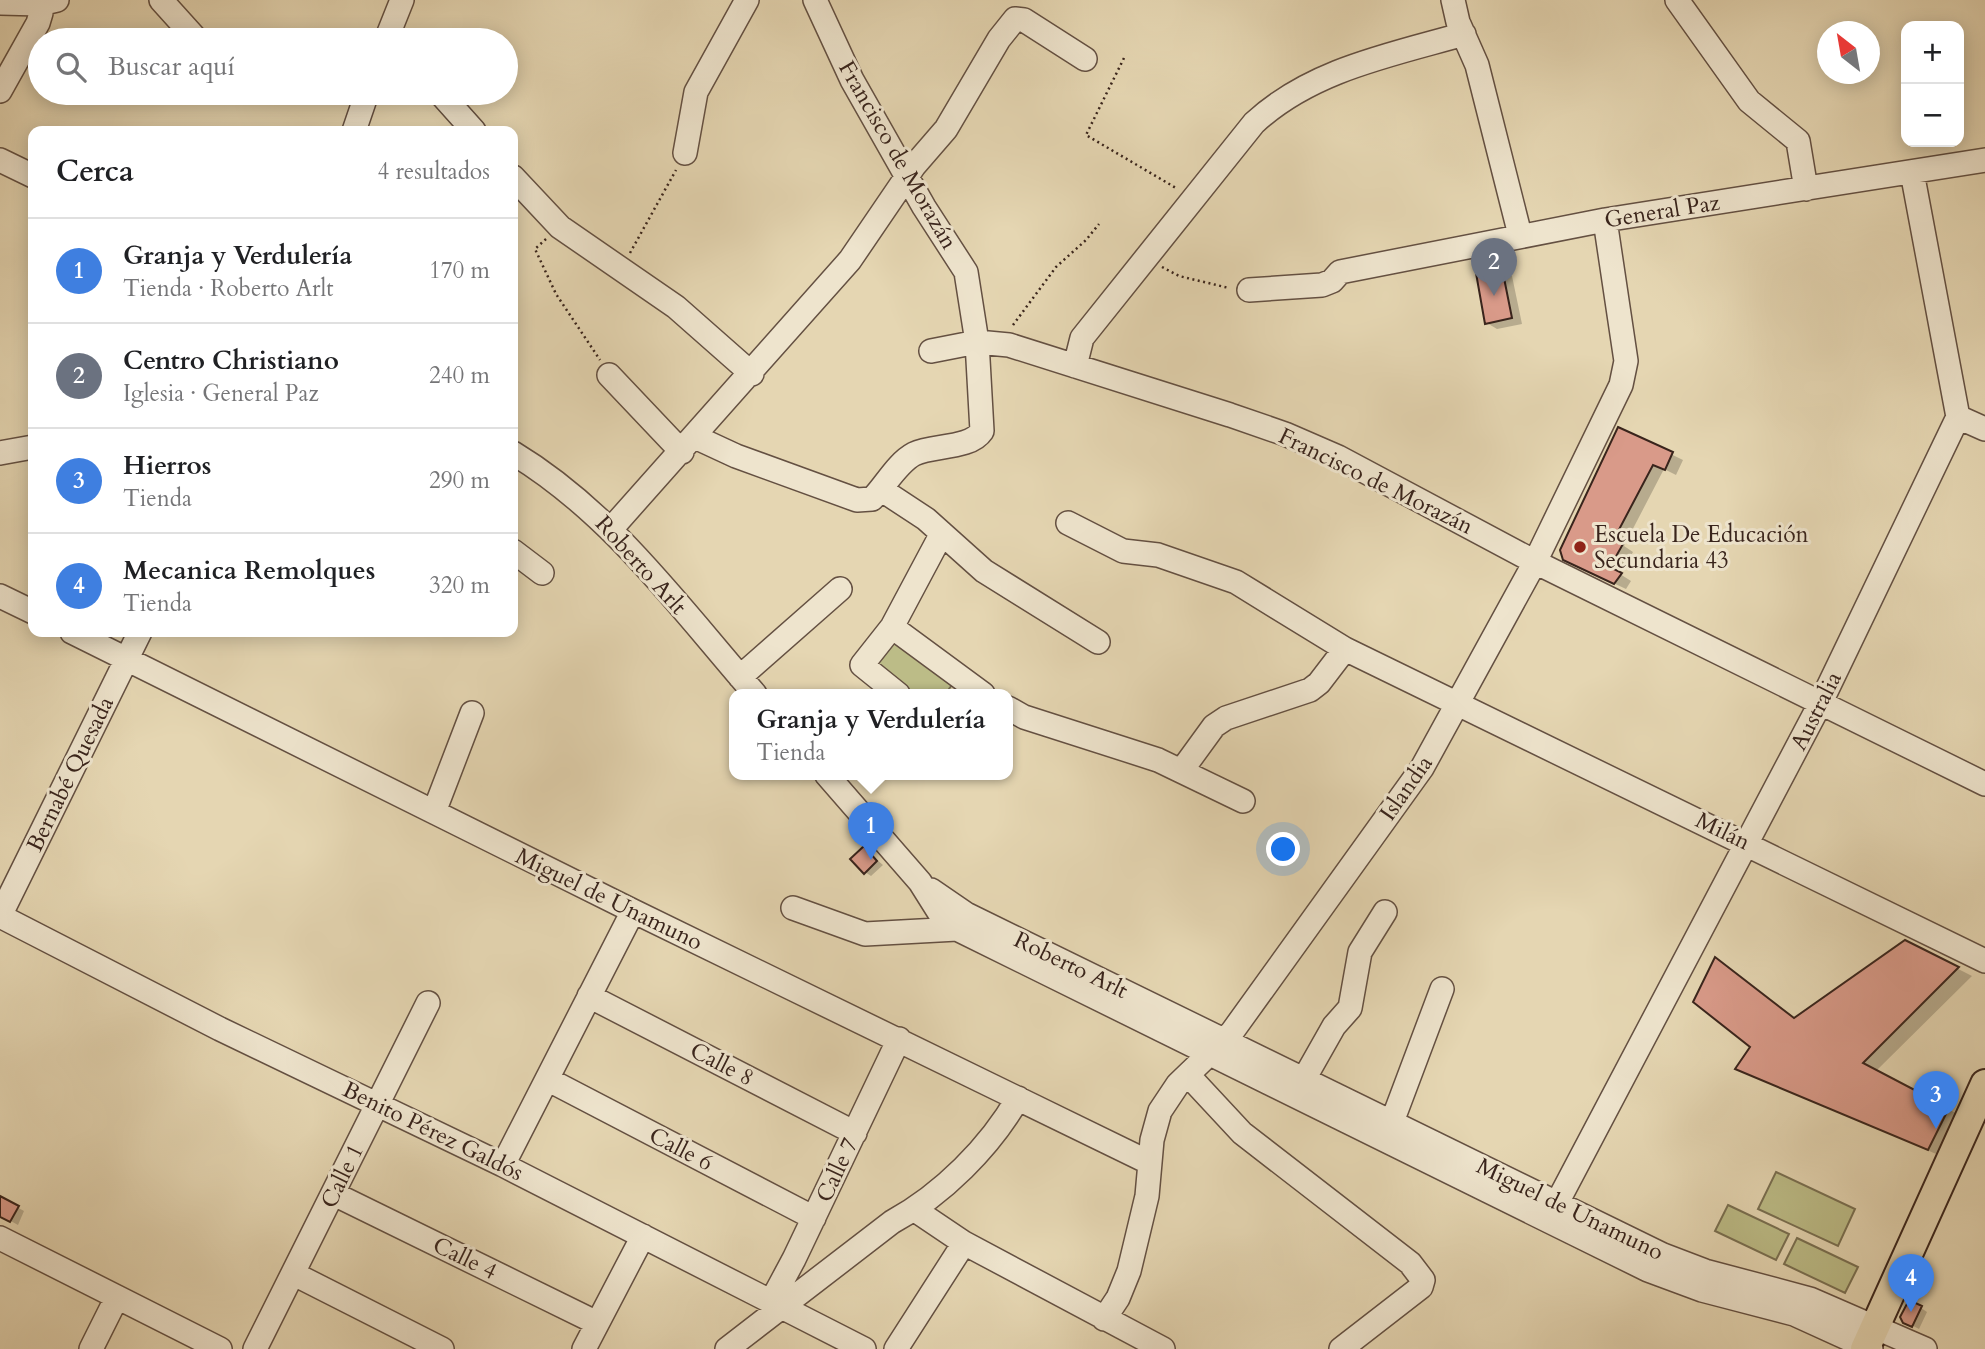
<!DOCTYPE html>
<html lang="es">
<head>
<meta charset="utf-8">
<style>
  body { margin:0; font-family:Cardo,serif; background:#f6f6f6; color:#202124 }
  .controls { position:absolute; right:21px; top:21px; display:grid; overflow:hidden; border-radius:14px; box-shadow:0 4px 18px #0003 }
  .controls button { width:63px; height:63px; display:grid; place-items:center; padding:0; border:0; border-bottom:2px solid #e0e0e0; background:#fff; color:#202124; font:35px sans-serif }
  .compass { position:absolute; left:1817px; top:21px; width:63px; height:63px; border-radius:50%; background:#fff; box-shadow:0 4px 18px #0003; rotate:329deg }
  .you { position:absolute; left:1284px; top:850px; width:24px; height:24px; margin:-18px; border:5px solid #fff; border-radius:50%; background:#1a73e8; box-shadow:0 0 0 10px #1a73e833 }
  .badge { display:grid; place-items:center; width:46px; height:46px; border-radius:50%; background:#b45309; color:#fff; font-size:23px; font-weight:700 }
  .pin { position:absolute; translate:-50% -58px; filter:drop-shadow(0 2px 4px #0008) }
  .pin::after { content:''; position:absolute; top:37px; width:24px; height:21px; background:inherit; clip-path:polygon(0 0,100% 0,50% 100%) }
  .popup { position:absolute; left:729px; top:689px; width:284px; height:91px; box-sizing:border-box; display:grid; place-content:center; border-radius:14px; background:#fff; filter:drop-shadow(0 2px 5px #0005); font-size:23px; white-space:nowrap; color:#757577 }
  .popup b { font-size:26px; color:#202124 }
  .popup::after { content:''; position:absolute; left:50%; top:100%; margin-left:-14px; border:14px solid transparent; border-top-color:#fff }
  .list { margin:0; padding:0; list-style:none }
  h2 { display:flex; justify-content:space-between; align-items:center; height:91px; margin:0; padding:0 28px; font-size:30px }
  h2 small { font-size:23px; font-weight:400; color:#757577 }
  .list li { display:grid; grid-template-columns:46px 1fr auto; gap:21px; align-items:center; box-sizing:border-box; height:105px; padding:0 28px; border-top:2px solid #e0e0e0 }
  .list b { display:block; font-size:26px; white-space:nowrap }
  .list p { margin:0; font-size:23px; white-space:nowrap; color:#757577 }
  .list em { font-size:23px; font-style:normal; color:#757577 }
  .icon { flex:none; width:38px; height:38px; fill:none; stroke:currentColor; stroke-width:2; stroke-linecap:round; stroke-linejoin:round }
  .map { position:relative; flex:none; width:1985px; height:1349px; overflow:hidden }
  .search { position:absolute; background:#fff; box-shadow:0 4px 18px #0003; left:28px; top:28px; width:490px; height:77px; display:flex; align-items:center; gap:18px; box-sizing:border-box; padding:0 24px; border-radius:38px; color:#757577; font-size:26px }
  .panel { position:absolute; background:#fff; box-shadow:0 4px 18px #0003; left:28px; top:126px; width:490px; height:511px; border-radius:14px }
  .map>svg:first-child { display:block }
  .green { fill:#bcbc87; stroke:#7a7052; stroke-width:2 }
  .shadow { fill:#0003 }
  .building { fill:#d99a89; stroke:#39241c; stroke-width:2 }
  .lines { fill:none; stroke-linecap:round; stroke-linejoin:round }
  .minor-casing { stroke:#645042; stroke-width:26 }
  .major-casing { stroke:#39241c; stroke-width:32 }
  .path { stroke:#39241c; stroke-width:2.5; stroke-dasharray:2 3.5; stroke-linecap:butt }
  .minor { stroke:#eee4cd; stroke-width:23 }
  .major { stroke:#e5d6b2; stroke-width:28 }
  .poi-dot { fill:#8f2418; stroke:#eee4cd; stroke-width:2.5 }
  .labels { text-anchor:middle; dominant-baseline:central; stroke-width:6; stroke-linejoin:round; paint-order:stroke }
  .street-label { font-size:23px; fill:#39241c; stroke:#eee4cd }
  .poi-label { font-size:23px; fill:#39241c; stroke:#eee4cd; text-anchor:start }
</style>
</head>
<body>
<div class="map">
<svg width="1985" height="1349" viewBox="0 0 1985 1349">
  <rect width="100%" height="100%" fill="#e5d6b2"/>
  <filter id="stains"><feTurbulence type="fractalNoise" baseFrequency=".00286" numOctaves="4"/><feColorMatrix values="0 0 0 0 .2 0 0 0 0 .09 0 0 0 0 .02 0 0 0 .5 -.17"/></filter>
  <radialGradient id="worn" r=".72"><stop offset=".6" stop-color="#630" stop-opacity="0"/><stop offset="1" stop-color="#630" stop-opacity=".3"/></radialGradient>
  <path class="green" d="M891 638 952 685 945 694H915L873 662Z
    M1776 1172 1855 1209 1838 1246 1758 1209Z
    M1728 1205 1789 1234 1776 1260 1715 1231Z
    M1797 1238 1858 1267 1845 1293 1784 1264Z"/>
  <path class="shadow" d="M1502 270 1512 276 1522 324 1497 329 1487 323Z
    M1619 429 1683 460 1676 475 1664 469 1624 546 1633 552 1620 574 1631 581 1626 589 1575 565Z
    M864 849 883 865 871 876 865 872Z
    M1905 942 1972 976 1876 1071 1963 1117 1943 1157 1738 1068 1752 1046 1716 959 1796 1019Z
    M4 1200 24 1211 18 1225 0 1215Z
    M1921 1308 1927 1312 1919 1329 1904 1321Z"/>
  <path class="building" d="M1502 268 1512 318 1485 324 1476 273Z
    M1618 427 1673 452 1665 470 1653 465 1614 539 1623 544 1610 567 1622 573 1614 584 1563 560 1560 550Z
    M864 846 877 861 864 874 850 859Z
    M1905 940 1959 967 1863 1063 1949 1108 1928 1150 1735 1069 1750 1047 1693 1002 1715 957 1794 1018Z
    M0 1196 19 1206 10 1222 0 1217Z
    M1909 1300 1922 1306 1912 1327 1903 1323 1900 1317Z"/>
  <g class="lines">
    <defs>
      <path id="minor" d="M161 0 197 40
        M815 0 852 80 924 207 966 272 977 342 1009 345 1230 415 1285 434 1338 457 1535 562 1985 784
        M1453 0 1458 22 1477 65 1520 235
        M1677 0 1749 101 1798 141 1806 189
        M0 3 40 4 57 0
        M386 40 402 0
        M0 91 38 23 41 13 40 4
        M440 93 474 131
        M354 131 367 93
        M685 153 696 92 747 0
        M0 160 33 176
        M513 177 560 227 676 307 752 374
        M1249 290 1322 285 1332 281 1340 272 1605 220 1985 160
        M1075 366 1082 338 1254 123C1311 70 1390 55 1464 34
        M609 375 682 452
        M1958 417 1985 429
        M695 437 736 456 857 500 872 499C885 486 897 463 914 454 933 445 970 449 982 431L977 342 931 351
        M0 453 33 447
        M513 453C611 512 680 608 755 694
        M882 490 926 519 984 571 1098 642
        M1068 523 1123 551 1158 555 1236 582 1345 649 1985 961
        M611 529 850 260 914 166 946 129 999 39 1015 19 1024 20 1085 59
        M513 551 542 573
        M0 596 33 612
        M892 627 983 694
        M72 632 633 911 1148 1162
        M740 677 840 589
        M898 694 862 665 892 627 941 535
        M1008 708 1024 717 1158 760 1243 801
        M1182 770 1214 726 1226 718 1310 690 1319 683 1345 649
        M826 774 920 882 942 917 957 929 1648 1270 1702 1290 1794 1314 1871 1349
        M434 812 472 713
        M931 890 966 914 1663 1255 1705 1271 1810 1299 1925 1349
        M793 908 865 934 957 929
        M0 916 220 1029 503 1165 864 1349
        M0 916 140 632
        M589 996 855 1133
        M1188 1075 1242 1133 1410 1263 1423 1280 1421 1287 1341 1349
        M547 1079 814 1218
        M1304 1079 1334 1026 1350 1008 1360 952 1385 912
        M1392 1122 1442 989
        M503 1165 633 911
        M334 1194 597 1323
        M915 1210 964 1243 1163 1349
        M1548 1220 1821 702 1958 417 1912 172
        M0 1238 220 1349
        M294 1274 442 1349
        M772 1300 794 1259 899 1039
        M1104 1319 1118 1298 1129 1271 1147 1196 1152 1140 1160 1111 1178 1084 1232 1032 1422 768 1535 562 1621 385 1626 361 1605 220
        M91 1349 116 1299
        M255 1349 428 1003
        M584 1349 643 1236
        M727 1349 892 1222C942 1195 990 1147 1018 1098
        M896 1349 964 1243"/>
      <path id="major" d="M1865 1349 1985 1084"/>
    </defs>
    <use href="#minor" class="minor-casing"/>
    <use href="#major" class="major-casing"/>
    <path class="path" d="M1124 58 1086 135 1176 188
      M546 239 535 249 556 294 600 360
      M630 253 676 170
      M1162 267 1179 276 1229 288
      M1013 325 1056 267 1086 240 1099 224"/>
    <use href="#minor" class="minor"/>
    <use href="#major" class="major"/>
  </g>
  <circle class="poi-dot" cx="1580" cy="547" r="7"/>
  <g class="labels">
    <g class="street-label">
      <text transform="translate(898 155) rotate(60)">Francisco de Morazán</text>
      <text transform="translate(1662 211) rotate(-9)">General Paz</text>
      <text transform="translate(1376 481) rotate(26)">Francisco de Morazán</text>
      <text transform="translate(641 565) rotate(48)">Roberto Arlt</text>
      <text transform="translate(1816 711) rotate(-63)">Australia</text>
      <text transform="translate(70 774) rotate(-64)">Bernabé Quesada</text>
      <text transform="translate(1406 788) rotate(-55)">Islandia</text>
      <text transform="translate(1723 831) rotate(26)">Milán</text>
      <text transform="translate(609 899) rotate(26)">Miguel de Unamuno</text>
      <text transform="translate(1071 965) rotate(26)">Roberto Arlt</text>
      <text transform="translate(722 1064) rotate(27)">Calle 8</text>
      <text transform="translate(433 1131) rotate(26)">Benito Pérez Galdós</text>
      <text transform="translate(681 1149) rotate(27)">Calle 6</text>
      <text transform="translate(837 1170) rotate(-65)">Calle 7</text>
      <text transform="translate(342 1176) rotate(-64)">Calle 1</text>
      <text transform="translate(1570 1209) rotate(26)">Miguel de Unamuno</text>
      <text transform="translate(465 1258) rotate(26)">Calle 4</text>
    </g>
    <g class="poi-label">
      <text x="1594" y="534">Escuela De Educación<tspan x="1594" dy="26">Secundaria 43</tspan></text>
    </g>
  </g>
  <rect width="100%" height="100%" filter="url(#stains)"/>
  <rect width="100%" height="100%" fill="url(#worn)"/>
</svg>
<div class="controls">
<button>+</button>
<button>−</button>
</div>
<svg class="compass" viewBox="-18 -18 36 36"><path d="M0-13l5 13h-10z" fill="#e53935"/><path d="M0 13l5-13h-10z" fill="#757577"/></svg>
<div class="you"></div>
<div class="pin badge" style="left:871px;top:860px;background:#3f7fe0">1</div>
<div class="popup"><b>Granja y Verdulería</b>Tienda</div>
<div class="pin badge" style="left:1494px;top:296px;background:#6b7280">2</div>
<div class="pin badge" style="left:1936px;top:1129px;background:#3f7fe0">3</div>
<div class="pin badge" style="left:1911px;top:1312px;background:#3f7fe0">4</div>
<div class="search"><svg class="icon" aria-label="search" viewBox="0 0 24 24"><circle cx="10" cy="10" r="6"/><path d="M15 15l6 6"/></svg>Buscar aquí</div>
<section class="panel">
<h2>Cerca<small>4 resultados</small></h2>
<ul class="list">
<li><span class="badge" style="background:#3f7fe0">1</span><div><b>Granja y Verdulería</b><p>Tienda · Roberto Arlt</p></div><em>170 m</em></li>
<li><span class="badge" style="background:#6b7280">2</span><div><b>Centro Christiano</b><p>Iglesia · General Paz</p></div><em>240 m</em></li>
<li><span class="badge" style="background:#3f7fe0">3</span><div><b>Hierros</b><p>Tienda</p></div><em>290 m</em></li>
<li><span class="badge" style="background:#3f7fe0">4</span><div><b>Mecanica Remolques</b><p>Tienda</p></div><em>320 m</em></li>
</ul>
</section>
</div>
</body>
</html>
